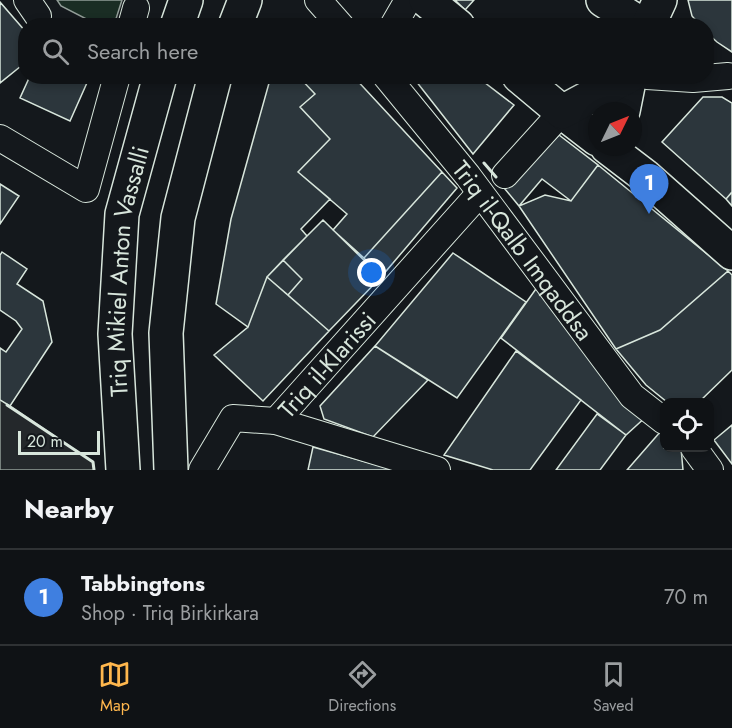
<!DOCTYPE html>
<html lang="en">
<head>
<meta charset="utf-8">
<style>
  body { margin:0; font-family:Jost,sans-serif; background:#1d2022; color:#f1f3f6 }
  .controls { position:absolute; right:18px; bottom:18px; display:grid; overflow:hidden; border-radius:12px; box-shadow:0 3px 9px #0003 }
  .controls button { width:54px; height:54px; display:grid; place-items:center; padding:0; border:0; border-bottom:2px solid #2f3234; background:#0f1215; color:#f1f3f6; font:30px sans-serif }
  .compass { position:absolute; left:588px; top:102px; width:54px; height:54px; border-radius:50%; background:#0f1215; box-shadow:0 3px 9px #0003; rotate:47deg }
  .scale { position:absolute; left:18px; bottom:15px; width:82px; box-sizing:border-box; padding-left:6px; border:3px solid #d8e6dc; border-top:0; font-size:16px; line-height:21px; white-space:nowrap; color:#d8e6dc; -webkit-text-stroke:4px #14181c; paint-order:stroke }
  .you { position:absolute; left:372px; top:273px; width:21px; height:21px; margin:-15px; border:4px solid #fff; border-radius:50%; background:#1a73e8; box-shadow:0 0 0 9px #1a73e833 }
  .badge { display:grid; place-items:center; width:39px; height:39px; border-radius:50%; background:#ffb74d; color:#fff; font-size:20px; font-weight:700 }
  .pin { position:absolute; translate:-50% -50px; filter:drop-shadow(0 2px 3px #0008) }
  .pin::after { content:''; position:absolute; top:32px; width:21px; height:18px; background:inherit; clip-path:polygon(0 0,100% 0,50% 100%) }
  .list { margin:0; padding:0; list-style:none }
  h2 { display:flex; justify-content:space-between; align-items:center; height:78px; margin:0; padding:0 24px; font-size:26px }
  h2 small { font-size:20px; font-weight:400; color:#9b9ea0 }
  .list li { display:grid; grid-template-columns:39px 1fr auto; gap:18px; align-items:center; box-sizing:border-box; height:96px; padding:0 24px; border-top:2px solid #2f3234 }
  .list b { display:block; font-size:22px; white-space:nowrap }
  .list p { margin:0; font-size:20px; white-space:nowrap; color:#9b9ea0 }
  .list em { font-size:20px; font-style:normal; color:#9b9ea0 }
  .icon { flex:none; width:33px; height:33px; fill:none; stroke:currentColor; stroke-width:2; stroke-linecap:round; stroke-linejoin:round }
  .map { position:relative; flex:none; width:732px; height:470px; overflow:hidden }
  .search { position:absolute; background:#0f1215; box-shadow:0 3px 9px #0003; left:18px; right:18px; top:18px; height:66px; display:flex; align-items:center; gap:15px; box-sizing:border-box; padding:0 21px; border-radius:24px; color:#9b9ea0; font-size:22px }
  .sheet { height:174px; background:#0f1215 }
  nav { display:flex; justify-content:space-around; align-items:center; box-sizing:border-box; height:84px; border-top:2px solid #2f3234; background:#0f1215; font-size:16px; color:#9b9ea0 }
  nav a { display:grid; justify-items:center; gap:3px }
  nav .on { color:#ffb74d }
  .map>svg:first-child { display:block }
  .green { fill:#1a2d24; stroke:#939e99; stroke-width:1.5 }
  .parking { fill:#24282b; stroke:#939e99; stroke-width:1.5 }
  .building { fill:#2c363c; stroke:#d8e6dc; stroke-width:1.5 }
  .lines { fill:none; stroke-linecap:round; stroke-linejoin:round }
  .street-casing { stroke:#d8e6dc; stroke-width:28 }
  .secondary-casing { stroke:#d8e6dc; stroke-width:36 }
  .primary-casing { stroke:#d8e6dc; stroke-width:36 }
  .highway-casing { stroke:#d8e6dc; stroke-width:36 }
  .street { stroke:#14181c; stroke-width:26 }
  .secondary { stroke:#14181c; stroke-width:33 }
  .primary { stroke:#14181c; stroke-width:33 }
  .highway { stroke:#14181c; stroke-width:33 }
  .wall { stroke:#d8e6dc; stroke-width:3 }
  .labels { text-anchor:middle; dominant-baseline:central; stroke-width:4.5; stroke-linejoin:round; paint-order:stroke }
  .street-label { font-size:24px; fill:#d8e6dc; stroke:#14181c }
</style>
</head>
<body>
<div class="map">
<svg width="732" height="470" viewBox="0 0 732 470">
  <rect width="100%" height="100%" fill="#14181c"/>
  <path class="green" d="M57 0H122L114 25H98L61 6Z"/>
  <path class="parking" d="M0 399 93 462 94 470H0Z"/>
  <path class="building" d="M440 0H474L465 10 456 1 448 9Z
    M688 0H732V52L717 42 706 32V26H701L692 16Z
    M0 2 26 32V62L0 83Z
    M30 76H90L70 121 20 98Z
    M271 76H298L315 94 300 107 330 139 298 172 330 199 301 229 307 236 267 277 248 327 216 304 231 219Z
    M298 76H353L442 172 364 258 333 230 347 214 298 172 330 139 300 107 315 94Z
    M412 76H476L514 105 473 154Z
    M703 97H722L732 103V192L726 199 662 142Z
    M559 135 598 165 571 201 542 179 519 206 505 189Z
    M598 165 728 271 660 330 616 349 519 206 545 195 571 201Z
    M442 172 457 188 381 277 364 258Z
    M0 184 19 196 0 224Z
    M732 192V206L726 199Z
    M323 220 381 277 329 331 288 295 302 279 283 260Z
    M2 252 27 269 17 284 43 301 52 342 10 406 0 400V348L6 352 22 329 16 321 0 310V255Z
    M453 253 526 302 457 398 375 346Z
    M283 260 302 279 288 295 267 277Z
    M728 271 732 275V370L699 402H667L646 385 616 349 660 330Z
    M267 277 329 331 263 401 214 355 248 327Z
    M538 286 648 415 626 435 501 338Z
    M375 346 428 380 373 437 324 419 320 406Z
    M516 351 581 400 530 470H493L444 455Z
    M597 414 626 435 600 470H556Z
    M732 425V464L714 440Z
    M661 431 664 433V448H681L683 470H627Z
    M313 447 395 470H308Z"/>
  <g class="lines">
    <defs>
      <g id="street">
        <path d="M27 0 38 16"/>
        <path d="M318 0 341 26"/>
        <path d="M131 26 136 8"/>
        <path d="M393 26 408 0"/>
        <path id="s1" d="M386 76 468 176 632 396 664 421"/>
        <path d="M647 76 693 79 728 76"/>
        <path d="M0 138 86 189 117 76"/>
        <path d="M505 175 562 112"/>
        <path id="s2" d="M276 421 480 193"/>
        <path d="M694 448 710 470"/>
        <path d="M202 470 233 418 276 421 437 470"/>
      </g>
      <path id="secondary" d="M623 111 630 76
        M562 112 597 139
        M607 147 645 176 732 253"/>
      <path id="primary" d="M426 0 458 26
        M603 0 644 26
        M519 76 562 112 629 76"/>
      <g id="highway">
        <path d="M177 26 186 0"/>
        <path d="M235 26 245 0"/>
        <path d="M648 26 660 0"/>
        <path id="s3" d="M123 470 115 334 122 214 160 76"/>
        <path d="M171 470 166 333 178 218 215 76"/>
      </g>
    </defs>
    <use href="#street" class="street-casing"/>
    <use href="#secondary" class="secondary-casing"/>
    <use href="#primary" class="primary-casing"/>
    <use href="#highway" class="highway-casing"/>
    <use href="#street" class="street"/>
    <use href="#secondary" class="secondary"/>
    <use href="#primary" class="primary"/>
    <use href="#highway" class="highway"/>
    <path class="wall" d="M484 163 496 177
      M7 405 93 462 94 470"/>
  </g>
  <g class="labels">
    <g class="street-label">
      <text stroke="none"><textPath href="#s1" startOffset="222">Triq il-Qalb Imqaddsa</textPath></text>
      <text stroke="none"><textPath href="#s3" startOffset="200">Triq Mikiel Anton Vassalli</textPath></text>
      <text stroke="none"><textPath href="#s2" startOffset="76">Triq il-Klarissi</textPath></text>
    </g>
  </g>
</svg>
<div class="controls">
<button><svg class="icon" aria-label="locate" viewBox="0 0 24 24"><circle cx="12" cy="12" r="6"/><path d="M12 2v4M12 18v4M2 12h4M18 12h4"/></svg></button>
</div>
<svg class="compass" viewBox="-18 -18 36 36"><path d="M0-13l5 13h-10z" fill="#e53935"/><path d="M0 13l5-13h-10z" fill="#9b9ea0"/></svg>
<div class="scale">20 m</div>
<div class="you"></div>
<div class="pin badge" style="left:649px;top:214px;background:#3f7fe0">1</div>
<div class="search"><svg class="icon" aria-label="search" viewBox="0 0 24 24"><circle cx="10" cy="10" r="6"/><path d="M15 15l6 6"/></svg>Search here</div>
</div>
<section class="sheet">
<h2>Nearby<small></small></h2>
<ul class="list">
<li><span class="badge" style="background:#3f7fe0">1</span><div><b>Tabbingtons</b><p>Shop · Triq Birkirkara</p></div><em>70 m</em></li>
</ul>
</section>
<nav>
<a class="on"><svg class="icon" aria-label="map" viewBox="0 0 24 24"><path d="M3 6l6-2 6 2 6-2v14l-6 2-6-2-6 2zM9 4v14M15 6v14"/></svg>Map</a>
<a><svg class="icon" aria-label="directions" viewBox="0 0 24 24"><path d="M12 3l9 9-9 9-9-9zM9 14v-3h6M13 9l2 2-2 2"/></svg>Directions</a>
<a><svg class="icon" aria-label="saved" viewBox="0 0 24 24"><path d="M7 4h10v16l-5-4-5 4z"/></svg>Saved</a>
</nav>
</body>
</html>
